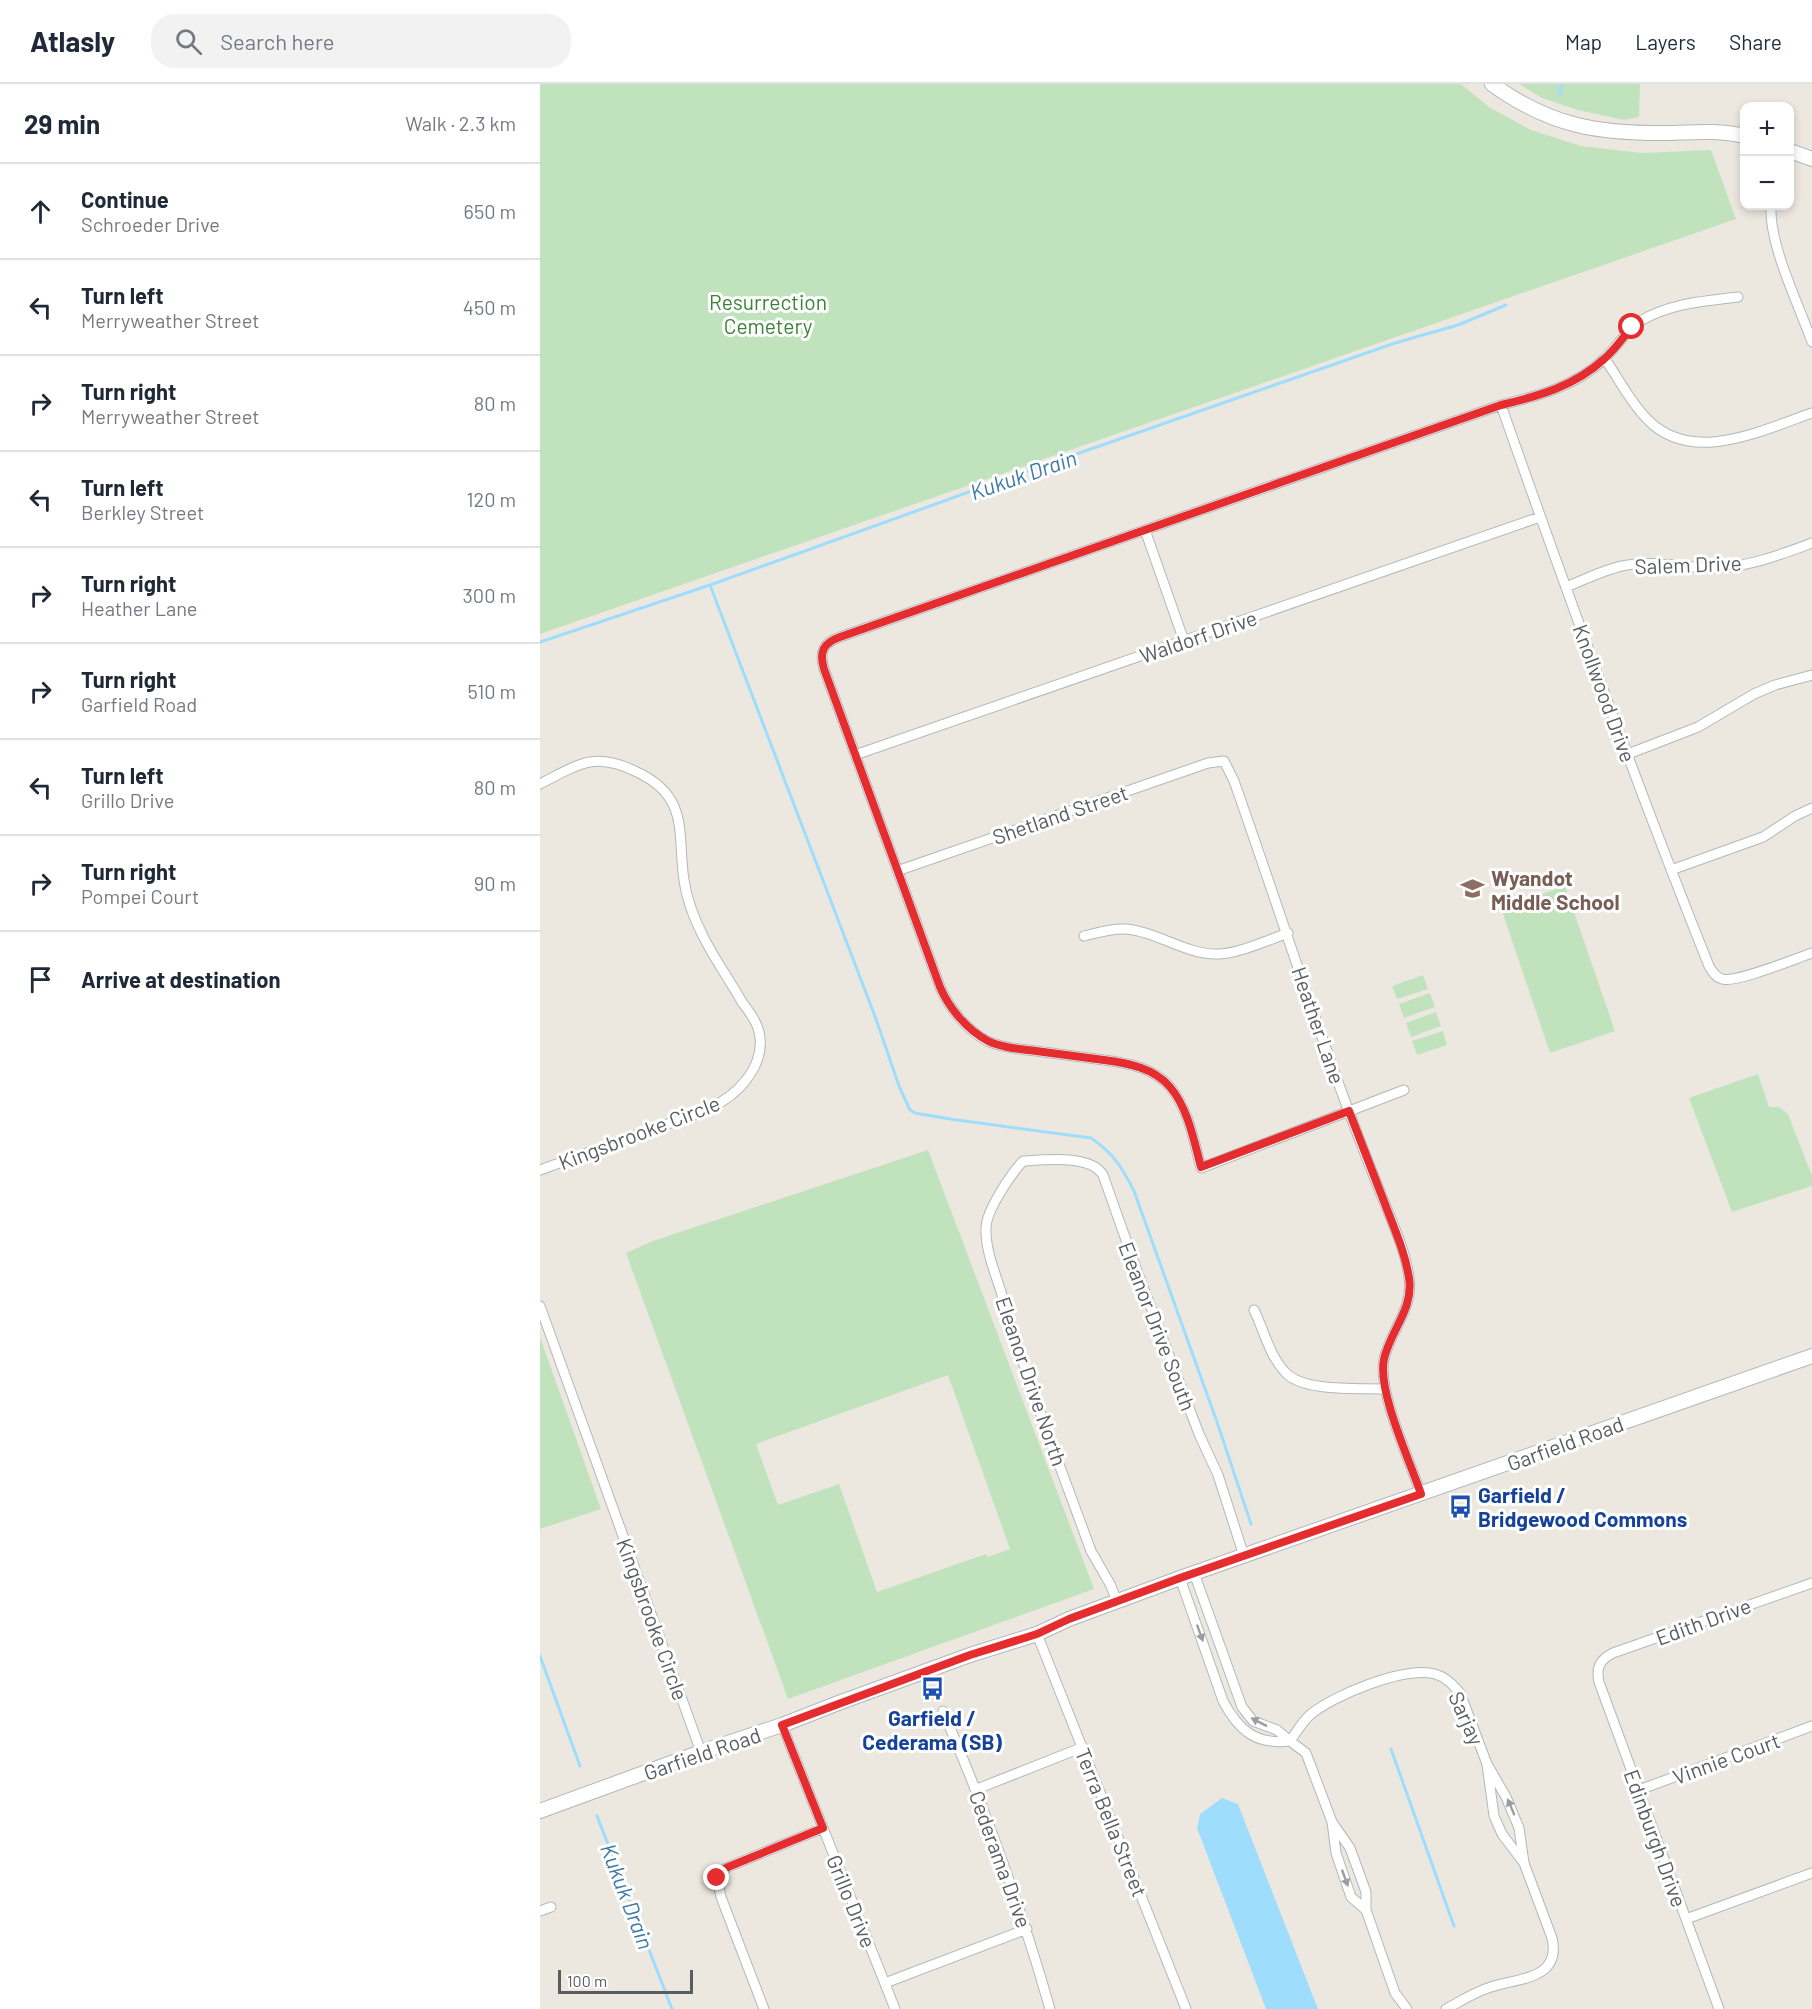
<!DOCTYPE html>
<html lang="en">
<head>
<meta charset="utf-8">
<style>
  body { margin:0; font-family:Barlow,sans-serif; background:#f2f2f3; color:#1f2937 }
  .controls { position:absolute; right:18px; top:18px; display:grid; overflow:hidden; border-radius:12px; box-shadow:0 3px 9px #0003 }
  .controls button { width:54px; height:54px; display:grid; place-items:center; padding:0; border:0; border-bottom:2px solid #e0e1e3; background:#fff; color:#1f2937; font:30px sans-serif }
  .scale { position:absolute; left:18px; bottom:15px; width:135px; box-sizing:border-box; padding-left:6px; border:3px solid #595d61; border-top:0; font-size:16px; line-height:21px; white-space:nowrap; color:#595d61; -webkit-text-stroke:4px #fff; paint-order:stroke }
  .stop { position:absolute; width:18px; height:18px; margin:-14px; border:4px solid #e52d30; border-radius:50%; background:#fff }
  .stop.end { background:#e52d30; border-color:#fff; box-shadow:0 2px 6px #0008 }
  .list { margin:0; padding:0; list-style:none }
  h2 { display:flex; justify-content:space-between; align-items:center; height:78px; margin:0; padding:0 24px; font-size:26px }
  h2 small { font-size:20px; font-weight:400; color:#747a83 }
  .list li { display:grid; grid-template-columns:39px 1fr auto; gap:18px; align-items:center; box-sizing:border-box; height:96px; padding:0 24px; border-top:2px solid #e0e1e3 }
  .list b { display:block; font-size:22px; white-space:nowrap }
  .list p { margin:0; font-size:20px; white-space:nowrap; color:#747a83 }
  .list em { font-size:20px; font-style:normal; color:#747a83 }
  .icon { flex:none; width:33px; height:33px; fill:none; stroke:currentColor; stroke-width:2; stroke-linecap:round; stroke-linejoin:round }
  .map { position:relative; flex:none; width:1272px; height:1925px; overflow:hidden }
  header { display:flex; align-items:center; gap:36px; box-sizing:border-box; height:84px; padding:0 30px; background:#fff; border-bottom:2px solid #e0e1e3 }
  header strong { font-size:28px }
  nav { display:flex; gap:33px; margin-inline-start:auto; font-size:21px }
  .search { width:420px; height:54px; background:#f2f2f3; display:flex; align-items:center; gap:15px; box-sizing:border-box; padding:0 21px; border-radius:24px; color:#747a83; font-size:22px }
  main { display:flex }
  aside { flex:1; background:#fff }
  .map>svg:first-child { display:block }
  .green { fill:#c0e3bd; fill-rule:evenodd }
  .water { fill:#9fddfd }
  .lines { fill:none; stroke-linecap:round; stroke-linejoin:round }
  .stream { stroke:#9fddfd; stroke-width:3 }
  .street-casing { stroke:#b3b7bb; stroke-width:11 }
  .secondary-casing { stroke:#b2b6bb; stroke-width:16 }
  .street { stroke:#fff; stroke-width:9 }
  .secondary { stroke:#fff; stroke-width:14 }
  .oneway { fill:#9b9ea0 }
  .route { stroke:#e52d30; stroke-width:8 }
  .labels { text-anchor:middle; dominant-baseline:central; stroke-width:6; stroke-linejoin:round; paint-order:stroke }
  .park-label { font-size:21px; fill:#398336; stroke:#fff }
  .street-label { font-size:21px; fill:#595d61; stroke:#fff }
  .education-label { font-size:21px; font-weight:bold; fill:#785e54; stroke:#fff; text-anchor:start }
  .transit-label { font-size:21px; font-weight:bold; fill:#164399; stroke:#fff; text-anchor:start }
  .water-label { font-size:22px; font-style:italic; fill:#3c79a5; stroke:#fff }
</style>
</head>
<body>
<header>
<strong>Atlasly</strong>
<div class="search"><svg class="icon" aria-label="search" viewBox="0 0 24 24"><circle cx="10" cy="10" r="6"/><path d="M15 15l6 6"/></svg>Search here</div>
<nav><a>Map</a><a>Layers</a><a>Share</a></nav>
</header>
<main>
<aside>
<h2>29 min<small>Walk · 2.3 km</small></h2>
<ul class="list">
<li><svg class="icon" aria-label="ahead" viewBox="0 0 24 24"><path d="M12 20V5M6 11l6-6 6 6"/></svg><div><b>Continue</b><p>Schroeder Drive</p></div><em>650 m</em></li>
<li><svg class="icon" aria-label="left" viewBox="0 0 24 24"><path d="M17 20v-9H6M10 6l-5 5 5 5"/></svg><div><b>Turn left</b><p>Merryweather Street</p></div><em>450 m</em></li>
<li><svg class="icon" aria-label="right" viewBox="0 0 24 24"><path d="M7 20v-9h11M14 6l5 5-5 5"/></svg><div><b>Turn right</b><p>Merryweather Street</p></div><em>80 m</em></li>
<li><svg class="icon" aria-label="left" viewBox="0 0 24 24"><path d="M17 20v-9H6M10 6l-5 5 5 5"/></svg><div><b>Turn left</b><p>Berkley Street</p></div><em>120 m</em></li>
<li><svg class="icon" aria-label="right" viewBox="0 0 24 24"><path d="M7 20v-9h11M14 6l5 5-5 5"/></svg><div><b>Turn right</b><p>Heather Lane</p></div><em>300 m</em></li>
<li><svg class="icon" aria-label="right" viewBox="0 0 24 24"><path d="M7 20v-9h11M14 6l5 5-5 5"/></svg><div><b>Turn right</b><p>Garfield Road</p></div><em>510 m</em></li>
<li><svg class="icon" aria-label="left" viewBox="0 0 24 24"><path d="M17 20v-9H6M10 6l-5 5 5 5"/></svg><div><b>Turn left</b><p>Grillo Drive</p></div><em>80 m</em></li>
<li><svg class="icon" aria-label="right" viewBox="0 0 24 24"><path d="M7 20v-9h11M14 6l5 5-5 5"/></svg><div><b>Turn right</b><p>Pompei Court</p></div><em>90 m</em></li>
<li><svg class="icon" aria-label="arrive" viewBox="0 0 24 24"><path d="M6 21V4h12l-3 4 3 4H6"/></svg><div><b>Arrive at destination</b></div></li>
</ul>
</aside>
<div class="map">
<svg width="1272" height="1925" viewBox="0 0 1272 1925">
  <rect width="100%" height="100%" fill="#ece8e0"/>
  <path class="green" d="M0 0H921L949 23 991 46 1041 62 1102 69 1171 66 1196 135 0 550Z
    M979 0H1100L1099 33 1084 36 1038 26 1002 14Z
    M1025 802 1075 947 1010 969 961 824Z
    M883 891 888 905 857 915 852 902Z
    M890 909 895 923 864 934 859 920Z
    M896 928 901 942 871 953 866 939Z
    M903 947 907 961 877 971 872 957Z
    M1218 990 1229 1023H1239L1248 1030 1272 1092V1102L1192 1128 1149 1014Z
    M388 1066 554 1505 248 1615 86 1169 113 1157ZM408 1291 470 1465 448 1473 446 1470 337 1508 299 1400 238 1421 216 1360Z
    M0 1253 61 1425 0 1445Z"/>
  <path class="water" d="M682 1714 698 1720 778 1925H726L657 1744 660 1730Z"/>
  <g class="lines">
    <path class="stream" d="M1019 11 1022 0
      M170 501 336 935 359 1002 370 1026 375 1029 410 1035 551 1054C573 1069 582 1083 594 1107L677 1338 711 1440
      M0 558 170 501 482 389 855 259 918 241 966 221
      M0 1572 40 1682
      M851 1665 914 1842
      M57 1732 132 1925"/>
    <defs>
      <path id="street" d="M1231 122C1229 161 1258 219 1272 258
        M1065 275C1079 295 1090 318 1107 335 1152 382 1222 346 1272 329
        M961 321C1027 509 1095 697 1169 882 1172 887 1175 893 1182 895 1197 899 1254 875 1272 869
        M605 446 644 557
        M1026 503C1044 496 1063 486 1082 482 1114 475 1147 485 1179 484 1211 482 1242 470 1272 459
        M1088 670 1158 643 1214 610 1235 601 1272 591
        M315 671 1000 433
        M0 700C39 680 54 667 97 688 150 713 137 749 144 796 147 817 155 837 165 856 176 877 190 897 202 918 210 929 219 940 220 954 222 969 215 985 206 996 184 1026 140 1035 107 1047 71 1060 36 1073 0 1086
        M1131 786 1223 753 1255 732 1272 724
        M357 787 668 679 684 677 694 697C733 807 768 918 809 1028 821 1060 834 1093 847 1125 856 1147 866 1170 869 1194 874 1225 850 1247 844 1275 837 1307 870 1377 881 1410
        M544 852C557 849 571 844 585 845 616 847 647 871 677 870 698 870 728 856 748 849
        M864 1006 661 1084C654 1057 648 1024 630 1003 614 984 588 979 564 976 542 973 519 970 496 967 481 965 462 964 447 957 427 946 409 924 400 903L284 585C279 568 283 559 300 553L961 321C998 312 1037 302 1065 274 1078 262 1086 246 1100 237 1131 219 1164 217 1198 213
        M0 1222 161 1668
        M714 1226C724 1246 729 1271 745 1288 762 1308 818 1304 844 1305
        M640 1494 683 1617C699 1647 716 1661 750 1657L737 1646 713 1637 702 1623 654 1489
        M577 1517 570 1500 551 1467C520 1382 487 1297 462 1211 456 1191 445 1166 446 1144 446 1127 471 1090 483 1077 505 1076 550 1070 563 1091L597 1187 659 1350 678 1391 704 1472
        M497 1550 646 1925
        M403 1627C445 1725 481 1823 510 1925
        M242 1641 355 1925
        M437 1705 543 1663
        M1099 1706 1272 1642
        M792 1738 796 1769 811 1813 826 1826V1808L810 1764 792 1738 766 1669 750 1657C756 1649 762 1638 770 1631 793 1611 865 1582 895 1590 906 1593 913 1601 920 1609L947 1680
        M826 1826 855 1909 867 1925
        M0 1827 11 1823
        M1146 1835 1272 1789
        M345 1899 487 1845
        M224 1925 181 1813 177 1794 183 1786 188 1783 283 1744
        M906 1925C919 1918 933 1909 948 1904 975 1894 1022 1897 1012 1854L984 1779 979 1744 966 1713 947 1680 954 1732 962 1750 984 1779
        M1179 1925 1059 1598C1056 1584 1059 1576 1073 1569L1272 1499"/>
      <path id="secondary" d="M952 0C1011 43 1060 50 1131 49 1156 48 1180 46 1204 52
        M1250 67 1272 75
        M0 1727 161 1668 242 1641 301 1618 430 1571 497 1550 529 1535 640 1494 1272 1272"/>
    </defs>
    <use href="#street" class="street-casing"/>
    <use href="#secondary" class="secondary-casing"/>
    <use href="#street" class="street"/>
    <use href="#secondary" class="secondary"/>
  </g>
  <defs><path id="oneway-solid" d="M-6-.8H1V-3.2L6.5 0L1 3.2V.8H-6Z" transform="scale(1.5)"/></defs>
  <g class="oneway">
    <use href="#oneway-solid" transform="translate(660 1549) rotate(70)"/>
    <use href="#oneway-solid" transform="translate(719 1638) rotate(-153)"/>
    <use href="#oneway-solid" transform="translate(971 1723) rotate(-113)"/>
    <use href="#oneway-solid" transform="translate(805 1794) rotate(70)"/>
  </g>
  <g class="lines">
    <path class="route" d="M177 1794 183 1786 188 1783 283 1744 242 1641 430 1571 497 1550 529 1535 640 1494 881 1410C870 1377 837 1307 844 1275 850 1247 874 1225 869 1194 865 1168 854 1144 845 1120 833 1089 821 1058 809 1027L661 1083C654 1057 648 1024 630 1003 614 984 588 979 564 976 542 973 519 970 496 967 481 965 462 964 448 957 427 946 409 924 400 903L284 585C279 568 283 559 300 553L961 321C999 312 1035 302 1064 275 1075 266 1083 253 1092 243"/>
  </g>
  <defs>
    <symbol id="school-bare" viewBox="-9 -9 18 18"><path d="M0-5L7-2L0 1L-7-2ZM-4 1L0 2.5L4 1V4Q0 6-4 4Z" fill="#8d6e63" stroke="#fff" stroke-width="2.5" paint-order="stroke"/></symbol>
    <symbol id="bus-bare" viewBox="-9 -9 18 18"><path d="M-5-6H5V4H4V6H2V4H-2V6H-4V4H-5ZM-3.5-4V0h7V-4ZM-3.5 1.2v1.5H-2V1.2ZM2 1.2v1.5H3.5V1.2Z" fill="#1a4fb4" stroke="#fff" stroke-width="2.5" paint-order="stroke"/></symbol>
  </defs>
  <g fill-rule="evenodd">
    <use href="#school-bare" x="916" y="788" width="33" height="33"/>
    <use href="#bus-bare" x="904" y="1406" width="33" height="33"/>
    <use href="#bus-bare" x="376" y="1588" width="33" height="33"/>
  </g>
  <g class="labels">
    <g class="park-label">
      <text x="228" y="217">Resurrection<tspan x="228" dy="24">Cemetery</tspan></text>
    </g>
    <g class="street-label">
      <text transform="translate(1148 480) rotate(-2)">Salem Drive</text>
      <text transform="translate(658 552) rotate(-19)">Waldorf Drive</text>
      <text transform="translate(1065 609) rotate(70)">Knollwood Drive</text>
      <text transform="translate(520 730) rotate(-19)">Shetland Street</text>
      <text transform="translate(779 941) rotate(71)">Heather Lane</text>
      <text transform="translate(99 1048) rotate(-21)">Kingsbrooke Circle</text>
      <text transform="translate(618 1242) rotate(69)">Eleanor Drive South</text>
      <text transform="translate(492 1297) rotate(71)">Eleanor Drive North</text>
      <text transform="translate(1025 1359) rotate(-20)">Garfield Road</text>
      <text transform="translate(113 1535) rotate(70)">Kingsbrooke Circle</text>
      <text transform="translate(1163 1537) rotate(-20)">Edith Drive</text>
      <text transform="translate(927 1634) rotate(66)">Sarjay</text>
      <text transform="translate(162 1669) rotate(-19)">Garfield Road</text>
      <text transform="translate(1186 1674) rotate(-20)">Vinnie Court</text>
      <text transform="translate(572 1738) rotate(68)">Terra Bella Street</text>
      <text transform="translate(1116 1754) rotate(70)">Edinburgh Drive</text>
      <text transform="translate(461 1775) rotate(70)">Cederama Drive</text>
      <text transform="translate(312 1817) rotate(68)">Grillo Drive</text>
    </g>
    <g class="education-label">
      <text x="951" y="793">Wyandot<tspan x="951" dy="24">Middle School</tspan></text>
    </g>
    <g class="transit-label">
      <text x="938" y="1410">Garfield /<tspan x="938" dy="24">Bridgewood Commons</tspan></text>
      <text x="392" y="1633" text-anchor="middle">Garfield /<tspan x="392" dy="24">Cederama (SB)</tspan></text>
    </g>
    <g class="water-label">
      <text transform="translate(483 390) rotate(-19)">Kukuk Drain</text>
      <text transform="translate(88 1812) rotate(69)">Kukuk Drain</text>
    </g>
  </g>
</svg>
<div class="controls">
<button>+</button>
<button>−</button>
</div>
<div class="scale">100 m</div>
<div class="stop" style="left:1092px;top:243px"></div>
<div class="stop end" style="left:177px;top:1794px"></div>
</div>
</main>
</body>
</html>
